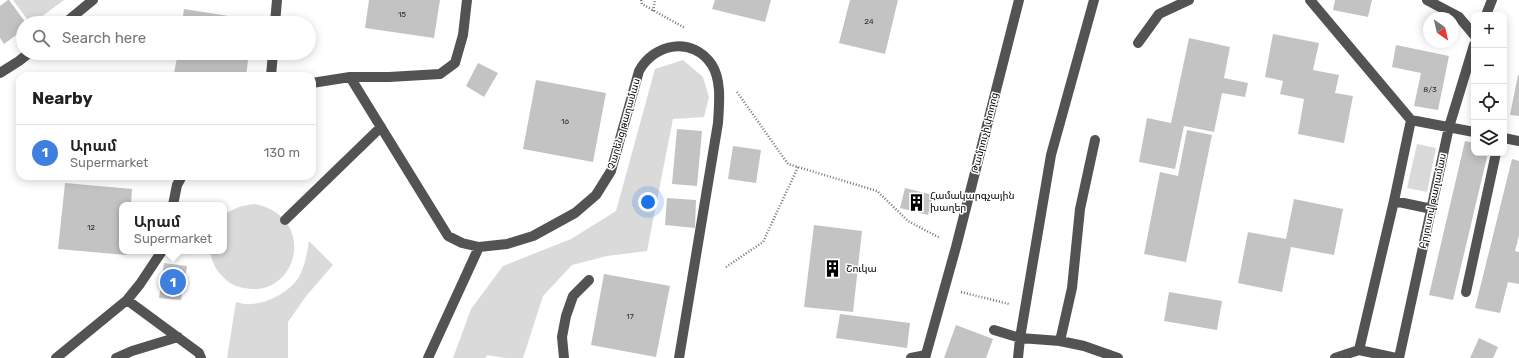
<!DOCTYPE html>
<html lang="en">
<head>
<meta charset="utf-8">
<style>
  body { margin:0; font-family:Rubik,"Noto Sans Armenian",sans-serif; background:#f6f6f6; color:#222 }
  .controls { position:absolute; right:12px; top:12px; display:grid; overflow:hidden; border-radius:8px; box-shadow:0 2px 10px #0003 }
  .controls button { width:36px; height:36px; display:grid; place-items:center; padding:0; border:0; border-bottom:1px solid #e0e0e0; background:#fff; color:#222; font:20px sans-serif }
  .compass { position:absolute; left:1423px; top:12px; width:36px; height:36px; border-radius:50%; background:#fff; box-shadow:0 2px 10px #0003; rotate:146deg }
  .you { position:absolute; left:648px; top:202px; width:14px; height:14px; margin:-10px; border:3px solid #fff; border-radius:50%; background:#1a73e8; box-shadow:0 0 0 6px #1a73e833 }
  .badge { display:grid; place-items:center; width:26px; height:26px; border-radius:50%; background:#0b8043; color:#fff; font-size:13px; font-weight:700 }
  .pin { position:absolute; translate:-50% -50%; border:2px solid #fff; box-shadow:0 1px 4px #0006 }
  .popup { position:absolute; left:119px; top:202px; width:108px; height:52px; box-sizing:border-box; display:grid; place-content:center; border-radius:8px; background:#fff; filter:drop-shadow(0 1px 3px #0005); font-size:13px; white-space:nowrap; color:#767676 }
  .popup b { font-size:15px; color:#222 }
  .popup::after { content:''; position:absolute; left:50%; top:100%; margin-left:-8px; border:8px solid transparent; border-top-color:#fff }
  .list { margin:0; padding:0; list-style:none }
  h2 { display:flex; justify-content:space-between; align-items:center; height:52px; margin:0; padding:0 16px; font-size:17px }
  h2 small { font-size:13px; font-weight:400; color:#767676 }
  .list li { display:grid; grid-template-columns:26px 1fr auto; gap:12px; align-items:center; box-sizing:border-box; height:56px; padding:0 16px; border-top:1px solid #e0e0e0 }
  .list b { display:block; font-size:15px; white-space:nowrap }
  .list p { margin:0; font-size:13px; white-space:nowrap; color:#767676 }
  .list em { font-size:13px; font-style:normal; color:#767676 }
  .icon { flex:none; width:22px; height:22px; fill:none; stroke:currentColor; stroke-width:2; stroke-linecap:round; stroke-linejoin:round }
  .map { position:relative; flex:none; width:1519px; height:358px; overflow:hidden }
  .search { position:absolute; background:#fff; box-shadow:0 2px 10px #0003; left:16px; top:16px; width:300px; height:44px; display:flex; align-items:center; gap:10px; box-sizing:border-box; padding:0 14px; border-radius:22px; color:#767676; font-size:15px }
  .panel { position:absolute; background:#fff; box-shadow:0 2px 10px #0003; left:16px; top:72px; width:300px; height:108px; border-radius:12px }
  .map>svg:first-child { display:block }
  .green { fill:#dadada }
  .building { fill:#c3c3c3 }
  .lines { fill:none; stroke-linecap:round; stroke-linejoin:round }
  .path { stroke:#757575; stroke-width:2.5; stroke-dasharray:1 2; stroke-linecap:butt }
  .minor { stroke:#535353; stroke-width:10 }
  .labels { text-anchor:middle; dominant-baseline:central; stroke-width:3; stroke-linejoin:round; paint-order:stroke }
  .number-label { font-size:8px; fill:#313131 }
  .street-label { font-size:10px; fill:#000; stroke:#fff }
  .poi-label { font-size:10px; fill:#000; stroke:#fff; text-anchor:start }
</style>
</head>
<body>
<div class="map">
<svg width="1519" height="358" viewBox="0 0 1519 358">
  <rect width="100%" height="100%" fill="#fff"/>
  <path class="green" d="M13 0H64L33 23H30Z
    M683 60 703 77 709 97 704 117 673 119 647 251 607 256 572 265 543 296 523 358H505L487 355 486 358H453L471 309 503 266 571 239 616 211 655 69Z
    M1417 144 1436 148 1427 192 1407 188Z
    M255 204C316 217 299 292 251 289 244 288 236 287 230 283 219 275 212 265 210 251H224V215C234 208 243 205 255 204Z
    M309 241 333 265 307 295 288 322V358H227L236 302C240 303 246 305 251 304 269 303 289 292 299 277 305 266 307 253 309 241Z"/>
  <path class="building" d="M8 0H9L26 23H23V30L4 44 0 38V6Z
    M369 0H440L434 38 365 28Z
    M715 0H771L765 22 712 9Z
    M850 0H898L885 54 839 43Z
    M1335 0H1372L1368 17 1333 10Z
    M184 9 254 20V23H182Z
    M1273 34 1319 43 1313 70 1339 75 1335 93 1353 96 1344 143 1298 134 1304 99 1280 94 1283 81 1265 77Z
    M1189 38 1230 47 1224 78 1248 83 1245 97 1222 93 1214 132 1184 126 1175 169 1139 162 1147 118 1171 123Z
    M1396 45 1449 56 1438 110 1414 106 1421 73 1392 67Z
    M178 53H249L246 76H195L174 73Z
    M478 63 498 73 484 97 466 86Z
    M1518 75H1519V116L1510 115Z
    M536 80 606 93 593 162 523 149Z
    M677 129 702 131 697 186 672 184Z
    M1187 130 1212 135 1186 262 1144 254 1160 172 1178 176Z
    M1465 141 1474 143V153H1488L1453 300 1429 295Z
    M733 146 761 150 756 183 728 179Z
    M1512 159 1519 161V235L1515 251 1519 252V284L1508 282 1500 313 1475 308Z
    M65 183 132 189 131 205H122V251H126V255L58 249Z
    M905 188 933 195 928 215 900 208Z
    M667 198 696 200 695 228 665 225Z
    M1294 199 1343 209 1334 255 1291 247 1282 292 1238 283 1248 232 1286 239Z
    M814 225 862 231 853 312 804 307Z
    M164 263 187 266 181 300 159 298Z
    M604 274 670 286 656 357 591 345Z
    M1169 292 1222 301 1217 330 1164 321Z
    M840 314 910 323 907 348 836 338Z
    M956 325 993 339 986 358H944Z
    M1479 338 1498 347 1493 358H1470Z"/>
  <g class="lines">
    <path class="path" d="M641 0 642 4 685 28
      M653 11 655 0
      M737 92 788 164 877 191 908 221 940 238
      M726 267 763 242 798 167
      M961 292 1009 304"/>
    <path class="minor" d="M1094 0 1051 155 1020 338 1060 341 1084 346 1118 358
      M1310 0 1411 120 1474 132
      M1427 0 1459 17 1474 35
      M1486 15 1492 0
      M65 23 93 0
      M275 23 277 0
      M1138 43 1159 14 1189 0
      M0 73 19 61 29 53
      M271 76 273 53
      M350 77 448 236 462 243 479 247 507 244 533 236 575 213 596 195 611 171 639 71C654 43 693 36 712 65 722 81 719 105 718 123L679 358
      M312 83 350 77H389L440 74 455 63 463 35 467 0
      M1504 138 1519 141
      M1394 201 1432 209
      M173 205 177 185 182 176
      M285 220 381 127
      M1466 292 1496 153
      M127 300 199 353 201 358
      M994 330 1020 338 1018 358
      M1060 341 1072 288 1080 209 1095 140
      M1359 350 1394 201 1411 120
      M1359 350 1396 358
      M56 358 127 300 140 284 162 251
      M116 358 132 351 178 337
      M428 358 479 247
      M564 358 562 337 566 316 573 296 589 280
      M911 358 926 355
      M925 358 956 247 1019 0
      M1335 358 1359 350
      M1399 358 1449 127 1474 45"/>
  </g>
  <defs>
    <symbol id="building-bare" viewBox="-9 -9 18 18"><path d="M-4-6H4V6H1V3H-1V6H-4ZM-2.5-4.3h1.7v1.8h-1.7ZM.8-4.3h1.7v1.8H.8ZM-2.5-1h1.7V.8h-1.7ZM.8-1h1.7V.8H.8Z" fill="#000" stroke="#fff" stroke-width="2.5" paint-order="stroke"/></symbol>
  </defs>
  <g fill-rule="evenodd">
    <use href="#building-bare" x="904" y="190" width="25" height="25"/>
    <use href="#building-bare" x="820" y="256" width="25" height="25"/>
  </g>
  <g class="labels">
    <g class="number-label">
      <text x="402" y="14">15</text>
      <text x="869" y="21">24</text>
      <text x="1430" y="89">8/3</text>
      <text x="565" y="121">16</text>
      <text x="91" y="227">12</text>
      <text x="630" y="316">17</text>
    </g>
    <g class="street-label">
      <text transform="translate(624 124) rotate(-74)">Չարենց թաղամաս</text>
      <text transform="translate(985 133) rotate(-76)">Թամրուչի փողոց</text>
      <text transform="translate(1433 201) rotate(-78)">Բրյուսով թաղամաս</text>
    </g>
    <g class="poi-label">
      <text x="930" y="196">Համակարգչային<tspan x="930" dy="12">խաղեր</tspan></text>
      <text x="846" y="269">Շուկա</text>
    </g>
  </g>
</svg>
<div class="controls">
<button>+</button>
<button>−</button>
<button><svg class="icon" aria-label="locate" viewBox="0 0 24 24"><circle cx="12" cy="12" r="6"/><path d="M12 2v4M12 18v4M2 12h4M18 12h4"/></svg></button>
<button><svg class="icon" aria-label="layers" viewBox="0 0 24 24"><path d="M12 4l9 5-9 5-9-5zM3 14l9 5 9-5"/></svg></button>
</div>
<svg class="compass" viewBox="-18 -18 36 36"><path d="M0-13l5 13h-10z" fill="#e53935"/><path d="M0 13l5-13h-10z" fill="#767676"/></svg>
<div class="you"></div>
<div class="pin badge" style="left:173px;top:282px;background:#3f7fe0">1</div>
<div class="popup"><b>Արամ</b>Supermarket</div>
<div class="search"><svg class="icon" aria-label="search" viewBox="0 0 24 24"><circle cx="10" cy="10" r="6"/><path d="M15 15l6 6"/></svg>Search here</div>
<section class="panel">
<h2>Nearby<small></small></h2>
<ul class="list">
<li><span class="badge" style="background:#3f7fe0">1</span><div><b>Արամ</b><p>Supermarket</p></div><em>130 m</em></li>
</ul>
</section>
</div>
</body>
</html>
